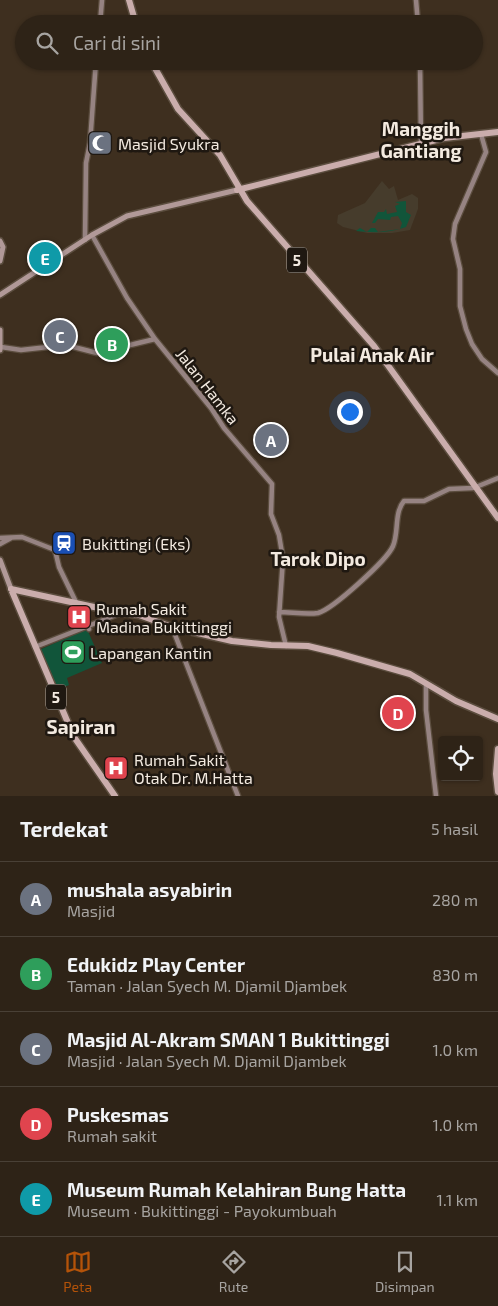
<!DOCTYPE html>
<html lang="id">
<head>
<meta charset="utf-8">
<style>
  body { margin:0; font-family:"Exo 2",sans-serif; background:#3a2f24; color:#f1f3f6 }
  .controls { position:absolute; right:15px; bottom:15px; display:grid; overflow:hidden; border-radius:5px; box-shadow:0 1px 4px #0004 }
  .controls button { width:45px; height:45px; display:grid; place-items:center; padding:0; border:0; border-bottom:1px solid #494036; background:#2e2317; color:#f1f3f6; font:25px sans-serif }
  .you { position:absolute; left:349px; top:411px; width:18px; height:18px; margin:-12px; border:4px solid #fff; border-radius:50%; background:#1a73e8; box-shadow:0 0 0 8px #1a73e833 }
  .badge { display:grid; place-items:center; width:32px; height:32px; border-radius:50%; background:#b45309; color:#fff; font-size:16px; font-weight:700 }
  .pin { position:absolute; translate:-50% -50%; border:2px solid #fff; box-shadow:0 1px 5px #0006 }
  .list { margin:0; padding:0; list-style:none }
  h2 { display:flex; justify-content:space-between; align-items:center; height:65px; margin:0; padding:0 20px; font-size:21px }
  h2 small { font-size:16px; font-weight:400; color:#a7a4a1 }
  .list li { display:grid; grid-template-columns:32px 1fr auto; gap:15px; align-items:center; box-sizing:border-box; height:75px; padding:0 20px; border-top:1px solid #494036 }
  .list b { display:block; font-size:19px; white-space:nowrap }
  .list p { margin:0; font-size:16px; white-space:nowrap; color:#a7a4a1 }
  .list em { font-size:16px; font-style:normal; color:#a7a4a1 }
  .icon { flex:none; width:28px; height:28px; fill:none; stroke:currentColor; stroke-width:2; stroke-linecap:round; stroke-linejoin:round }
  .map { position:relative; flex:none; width:498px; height:796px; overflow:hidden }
  .search { position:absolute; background:#2e2317; box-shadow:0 1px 4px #0004; left:15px; right:15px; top:15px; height:55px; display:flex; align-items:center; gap:12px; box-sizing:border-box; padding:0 18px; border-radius:28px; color:#a7a4a1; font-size:19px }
  .sheet { height:440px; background:#2e2317 }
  nav { display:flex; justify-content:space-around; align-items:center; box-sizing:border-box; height:70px; border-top:1px solid #494036; background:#2e2317; font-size:14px; color:#a7a4a1 }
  nav a { display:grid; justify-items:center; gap:2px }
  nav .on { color:#b45309 }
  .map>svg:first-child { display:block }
  .commercial { fill:#463c2c }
  .green { fill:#11553a }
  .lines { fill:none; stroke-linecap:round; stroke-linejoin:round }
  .secondary-casing { stroke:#5b4d3e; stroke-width:7 }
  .primary-casing { stroke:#5b4d3e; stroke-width:8 }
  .highway-casing { stroke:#5b4d3e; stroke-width:9 }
  .secondary { stroke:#968382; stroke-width:4.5 }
  .primary { stroke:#b19998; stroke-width:5 }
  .highway { stroke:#caadac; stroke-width:6 }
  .labels { text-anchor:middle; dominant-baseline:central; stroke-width:5; stroke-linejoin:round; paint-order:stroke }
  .shield { fill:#1f1811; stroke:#b3aba2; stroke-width:1 }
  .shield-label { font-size:15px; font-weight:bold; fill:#f3eae0 }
  .poi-label { font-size:16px; fill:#f3eae0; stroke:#1f1811; text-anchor:start }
  .street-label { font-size:16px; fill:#f3eae0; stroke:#1f1811 }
  .quarter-label { font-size:19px; font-weight:bold; fill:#f3eae0; stroke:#1f1811 }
</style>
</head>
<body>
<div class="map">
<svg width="498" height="796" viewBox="0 0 498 796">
  <rect width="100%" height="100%" fill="#3e2f1f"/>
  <path class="commercial" d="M382 181 389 189 394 186 398 200 412 194 418 198V209L410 230 392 233H367L343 227 337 223 338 215 365 203Z"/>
  <path class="green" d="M406 201V212L411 215 406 227C389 233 375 233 356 231L360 228 367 232 371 228H375L378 232 400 229 402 223 398 216 391 217 390 220 378 219 375 223H372L378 212H384L386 209 387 214 397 212 395 206 400 204 395 202Z
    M87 629 102 663 67 678 69 685 57 690 39 650Z"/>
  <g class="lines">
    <defs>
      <path id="secondary" d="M416 0 418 24
        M100 24 102 0
        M420 61 421 144
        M481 134 486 152 455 224 453 239 460 269V306L466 329 472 344 482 359 498 373
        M92 235 127 298 155 339 211 408 224 428 272 484 271 514 279 535 283 559 279 617 286 646
        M85 240 86 163 90 143 96 61
        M1 347 21 350 66 345 97 353 155 339
        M476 487 498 478
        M0 538 22 537 55 550 59 567 89 629
        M0 544 11 538
        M279 612C291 612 306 615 318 613 333 609 387 560 393 546 399 532 394 513 404 501H424L449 489 473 488
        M172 627 238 796
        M35 647 121 613
        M426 684V710L436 796"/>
      <path id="primary" d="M0 241 3 247 0 261
        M0 295 92 235 127 216 237 190
        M0 330V350
        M0 560 11 589"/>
      <path id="highway" d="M129 0 136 24
        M151 61 178 109 220 155 247 201 374 346 498 518
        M237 190 444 138 498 132
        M11 589 117 612 139 615 172 627 232 641 271 645 308 646 337 653 410 674 456 701 498 719
        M11 589 74 737 115 796
        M498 749 496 774 498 792"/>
    </defs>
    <use href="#secondary" class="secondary-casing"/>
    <use href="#primary" class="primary-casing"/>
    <use href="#highway" class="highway-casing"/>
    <use href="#secondary" class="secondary"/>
    <use href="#primary" class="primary"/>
    <use href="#highway" class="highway"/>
  </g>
  <defs>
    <symbol id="mosque-square" viewBox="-11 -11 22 22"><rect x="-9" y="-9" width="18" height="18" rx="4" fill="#6b7280" stroke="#1f1811"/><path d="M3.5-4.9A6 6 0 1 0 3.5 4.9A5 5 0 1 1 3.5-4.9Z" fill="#fff"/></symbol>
    <symbol id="station-square" viewBox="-11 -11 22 22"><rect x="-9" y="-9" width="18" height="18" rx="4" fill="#1a4fb4" stroke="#1f1811"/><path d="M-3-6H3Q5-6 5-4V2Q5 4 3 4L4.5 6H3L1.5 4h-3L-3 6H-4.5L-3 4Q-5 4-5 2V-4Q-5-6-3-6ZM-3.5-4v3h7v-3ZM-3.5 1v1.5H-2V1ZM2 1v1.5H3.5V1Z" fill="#fff"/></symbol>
    <symbol id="hospital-square" viewBox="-11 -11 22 22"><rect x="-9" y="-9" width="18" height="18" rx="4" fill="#e0444e" stroke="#1f1811"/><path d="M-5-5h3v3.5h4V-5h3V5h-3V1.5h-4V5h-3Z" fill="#fff"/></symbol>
    <symbol id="stadium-square" viewBox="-11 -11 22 22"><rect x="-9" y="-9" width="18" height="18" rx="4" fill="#2e9e5b" stroke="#1f1811"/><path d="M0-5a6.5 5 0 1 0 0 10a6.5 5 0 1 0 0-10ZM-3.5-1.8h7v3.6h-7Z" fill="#fff"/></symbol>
  </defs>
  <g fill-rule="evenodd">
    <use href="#mosque-square" x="86" y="129" width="28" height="28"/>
    <use href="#station-square" x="50" y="529" width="28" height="28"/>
    <use href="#hospital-square" x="65" y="603" width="28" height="28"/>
    <use href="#stadium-square" x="59" y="638" width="28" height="28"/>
    <use href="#hospital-square" x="102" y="754" width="28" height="28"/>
  </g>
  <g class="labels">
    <g class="shield">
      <rect x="287" y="247.5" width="20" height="25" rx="4"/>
      <rect x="46" y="684.5" width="20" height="25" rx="4"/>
    </g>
    <g class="shield-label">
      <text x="297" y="260">5</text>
      <text x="56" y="697">5</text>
    </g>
    <g class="poi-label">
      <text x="118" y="143">Masjid Syukra</text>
      <text x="82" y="543">Bukittingi (Eks)</text>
      <text x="96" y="608">Rumah Sakit<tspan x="96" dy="18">Madina Bukittinggi</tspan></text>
      <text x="90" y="652">Lapangan Kantin</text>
      <text x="134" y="759">Rumah Sakit<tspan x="134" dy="18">Otak Dr. M.Hatta</tspan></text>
    </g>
    <g class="street-label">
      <text transform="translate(208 386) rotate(52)">Jalan Hamka</text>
    </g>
    <g class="quarter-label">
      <text x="421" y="128">Manggih<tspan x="421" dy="22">Gantiang</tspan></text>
      <text x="372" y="354">Pulai Anak Air</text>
      <text x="318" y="558">Tarok Dipo</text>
      <text x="81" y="726">Sapiran</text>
    </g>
  </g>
</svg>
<div class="controls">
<button><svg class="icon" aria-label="locate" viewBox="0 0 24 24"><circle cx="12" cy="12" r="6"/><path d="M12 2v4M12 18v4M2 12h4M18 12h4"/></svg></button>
</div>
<div class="you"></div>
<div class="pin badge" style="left:271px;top:440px;background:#6b7280">A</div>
<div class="pin badge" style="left:112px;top:344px;background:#2e9e5b">B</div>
<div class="pin badge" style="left:60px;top:336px;background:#6b7280">C</div>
<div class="pin badge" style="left:398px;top:713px;background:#e0444e">D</div>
<div class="pin badge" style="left:45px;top:258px;background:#0f9aa8">E</div>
<div class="search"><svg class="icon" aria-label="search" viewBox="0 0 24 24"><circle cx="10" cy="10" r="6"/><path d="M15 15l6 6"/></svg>Cari di sini</div>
</div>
<section class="sheet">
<h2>Terdekat<small>5 hasil</small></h2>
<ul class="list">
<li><span class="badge" style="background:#6b7280">A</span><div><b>mushala asyabirin</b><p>Masjid</p></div><em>280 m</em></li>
<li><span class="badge" style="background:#2e9e5b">B</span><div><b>Edukidz Play Center</b><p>Taman · Jalan Syech M. Djamil Djambek</p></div><em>830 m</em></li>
<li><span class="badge" style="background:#6b7280">C</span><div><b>Masjid Al-Akram SMAN 1 Bukittinggi</b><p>Masjid · Jalan Syech M. Djamil Djambek</p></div><em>1.0 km</em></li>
<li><span class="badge" style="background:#e0444e">D</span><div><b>Puskesmas</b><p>Rumah sakit</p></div><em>1.0 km</em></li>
<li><span class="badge" style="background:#0f9aa8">E</span><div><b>Museum Rumah Kelahiran Bung Hatta</b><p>Museum · Bukittinggi - Payokumbuah</p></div><em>1.1 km</em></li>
</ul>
</section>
<nav>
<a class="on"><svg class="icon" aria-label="map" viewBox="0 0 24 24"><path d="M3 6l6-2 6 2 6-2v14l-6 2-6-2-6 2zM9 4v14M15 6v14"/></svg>Peta</a>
<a><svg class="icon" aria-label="directions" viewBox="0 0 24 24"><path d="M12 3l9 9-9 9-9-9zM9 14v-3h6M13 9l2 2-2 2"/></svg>Rute</a>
<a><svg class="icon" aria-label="saved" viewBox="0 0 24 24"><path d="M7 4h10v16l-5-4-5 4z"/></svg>Disimpan</a>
</nav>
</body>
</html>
